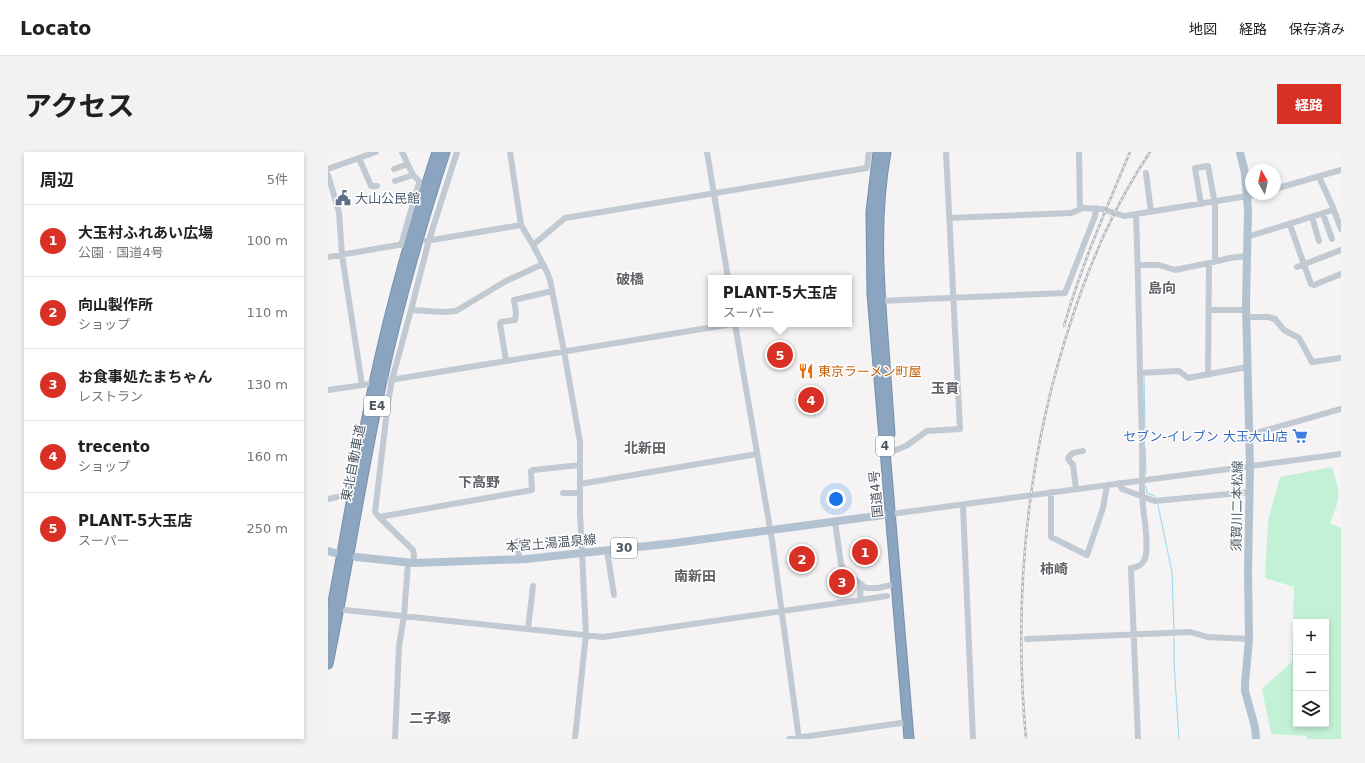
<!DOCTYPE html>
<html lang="ja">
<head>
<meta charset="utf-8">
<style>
  body { margin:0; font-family:"DejaVu Sans","Noto Sans JP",sans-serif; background:#f2f2f2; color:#202124 }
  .controls { position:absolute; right:12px; bottom:12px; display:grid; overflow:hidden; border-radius:0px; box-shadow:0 2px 6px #0003 }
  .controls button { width:36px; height:36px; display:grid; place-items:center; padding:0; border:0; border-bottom:1px solid #e0e0e0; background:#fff; color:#202124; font:20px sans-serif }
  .compass { position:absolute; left:917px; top:12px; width:36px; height:36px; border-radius:50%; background:#fff; box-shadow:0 2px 6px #0003; rotate:352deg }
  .you { position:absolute; left:508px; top:347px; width:14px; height:14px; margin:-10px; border:3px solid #fff; border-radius:50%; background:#1a73e8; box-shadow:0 0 0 6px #1a73e833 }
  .badge { display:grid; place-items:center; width:26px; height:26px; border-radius:50%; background:#d93025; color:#fff; font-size:13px; font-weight:700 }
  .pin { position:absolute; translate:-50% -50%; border:2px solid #fff; box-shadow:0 1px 4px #0006 }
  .popup { position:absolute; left:380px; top:123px; width:144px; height:52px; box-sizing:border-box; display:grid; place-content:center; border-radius:0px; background:#fff; filter:drop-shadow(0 1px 3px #0005); font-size:13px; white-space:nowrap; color:#757577 }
  .popup b { font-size:15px; color:#202124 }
  .popup::after { content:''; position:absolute; left:50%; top:100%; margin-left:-8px; border:8px solid transparent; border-top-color:#fff }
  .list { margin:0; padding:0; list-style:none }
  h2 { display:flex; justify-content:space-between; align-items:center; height:52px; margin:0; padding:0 16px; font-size:17px }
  h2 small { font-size:13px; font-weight:400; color:#757577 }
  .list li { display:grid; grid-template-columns:26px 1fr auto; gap:12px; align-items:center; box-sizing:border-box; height:72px; padding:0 16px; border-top:1px solid #e0e0e0 }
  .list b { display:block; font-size:15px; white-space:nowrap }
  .list p { margin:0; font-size:13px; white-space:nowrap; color:#757577 }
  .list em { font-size:13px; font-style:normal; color:#757577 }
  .icon { flex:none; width:22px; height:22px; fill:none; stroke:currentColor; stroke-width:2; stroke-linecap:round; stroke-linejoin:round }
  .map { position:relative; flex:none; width:1013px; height:587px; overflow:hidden; border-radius:0px }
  header { display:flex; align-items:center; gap:24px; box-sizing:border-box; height:56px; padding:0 20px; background:#fff; border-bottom:1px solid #e0e0e0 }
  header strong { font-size:19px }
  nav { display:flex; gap:22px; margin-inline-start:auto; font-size:14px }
  .intro { display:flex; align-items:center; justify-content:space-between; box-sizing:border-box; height:96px; padding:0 24px }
  h1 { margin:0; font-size:28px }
  .button { padding:10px 18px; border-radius:0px; background:#d93025; color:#fff; font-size:14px; font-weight:700 }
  main { display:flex; gap:24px; padding:0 24px }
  aside { flex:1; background:#fff; border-radius:0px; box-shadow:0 2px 6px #0003 }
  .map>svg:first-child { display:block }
  .green { fill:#c3f1d5; fill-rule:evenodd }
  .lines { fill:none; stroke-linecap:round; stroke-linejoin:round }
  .stream { stroke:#90daee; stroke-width:1 }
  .highway-casing { stroke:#7690ad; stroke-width:11 }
  .minor { stroke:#c1cad2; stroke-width:6 }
  .major { stroke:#b3c2d1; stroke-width:8 }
  .highway { stroke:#8ba5c1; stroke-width:9 }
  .rail-casing { stroke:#b5b8bd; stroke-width:2.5 }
  .rail { stroke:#fff; stroke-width:1; stroke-dasharray:3; stroke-linecap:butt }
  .labels { text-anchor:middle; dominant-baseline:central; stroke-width:3; stroke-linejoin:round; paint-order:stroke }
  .shield { fill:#fff; stroke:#808990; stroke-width:1 }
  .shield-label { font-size:12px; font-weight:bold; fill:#4a5661 }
  .service-label { font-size:13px; fill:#4e5e75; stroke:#fff; text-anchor:start }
  .food-label { font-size:13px; fill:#c56008; stroke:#fff; text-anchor:start }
  .shop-label { font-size:13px; fill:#366cbe; stroke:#fff; text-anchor:end }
  .street-label { font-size:13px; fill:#4a5661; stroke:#fff }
  .neighbourhood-label { font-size:14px; font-weight:bold; fill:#5f6368; stroke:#fff }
</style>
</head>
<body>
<header>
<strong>Locato</strong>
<nav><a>地図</a><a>経路</a><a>保存済み</a></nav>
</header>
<div class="intro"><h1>アクセス</h1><a class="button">経路</a></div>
<main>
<aside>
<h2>周辺<small>5件</small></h2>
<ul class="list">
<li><span class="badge">1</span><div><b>大玉村ふれあい広場</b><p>公園 · 国道4号</p></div><em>100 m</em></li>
<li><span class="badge">2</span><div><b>向山製作所</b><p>ショップ</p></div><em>110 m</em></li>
<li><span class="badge">3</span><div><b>お食事処たまちゃん</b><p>レストラン</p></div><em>130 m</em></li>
<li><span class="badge">4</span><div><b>trecento</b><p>ショップ</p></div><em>160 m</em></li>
<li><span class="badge">5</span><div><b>PLANT-5大玉店</b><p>スーパー</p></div><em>250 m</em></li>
</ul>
</aside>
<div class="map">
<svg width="1013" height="587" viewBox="0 0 1013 587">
  <rect width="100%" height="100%" fill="#f5f3f3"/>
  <path class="green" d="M1004 315C1013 345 1013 343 1002 371L1013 376V587H979L978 584 943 582 934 537 964 510 966 435 937 426 940 369 952 325ZM968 470H998V572H968Z"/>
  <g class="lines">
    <path class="stream" d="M816 225 817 275
      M817 296 818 322
      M818 334 819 341 827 344V345
      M830 353 844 420 846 479
      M846 484V511L851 587"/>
    <defs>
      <path id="highway" d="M550 0 543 60 544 142 581 587
        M558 0C546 65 551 131 556 197 558 225 560 254 562 282
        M0 476C16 396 28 316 45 236 62 156 84 77 109 0
        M0 512C19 420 33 326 53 233 70 154 92 77 117 0"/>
    </defs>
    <use href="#highway" class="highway-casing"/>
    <path class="minor" d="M182 0 193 73 205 93 219 120 222 128 236 199 252 290V361L258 482 247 587
      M379 0 400 126
      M751 0 752 56
      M31 6 43 34H49
      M0 17 48 0
      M66 17 80 12
      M818 21 823 60
      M0 23 11 60 14 103 34 233
      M991 25 1004 53 1013 77
      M67 29 85 23
      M947 37 1013 18
      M873 52 867 16 880 14 887 52V109
      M780 59 796 64 932 42
      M995 62 1004 87
      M808 63C810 116 811 168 812 221 813 259 815 296 814 334 813 357 821 380 818 403 816 412 811 415 803 416L810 587
      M984 65 991 89
      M621 66 743 61 755 56 775 57
      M962 73 983 132 986 133 1013 122
      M919 85 1005 58
      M98 89 193 73
      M73 93 91 31V29L85 23 74 0
      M205 93 237 66 539 16 541 0
      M0 105 76 92
      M215 112 178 129 128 159 115 160 83 158 64 228 60 250 47 360 51 365 204 338 203 319 205 318 252 313
      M810 113H831L847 118 881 111
      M969 115 1013 98
      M552 149 737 141 767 64 768 56
      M83 158 101 88 129 0
      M881 158H918
      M918 165H940L947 167 956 178 971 186 984 210 1013 206
      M407 172 444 388 471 587
      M178 209 172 172 173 170 187 168 188 161 186 148 224 139
      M812 221 851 219 860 226 919 215
      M880 223 881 111 902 106 919 104
      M62 228 404 172
      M0 238 42 232
      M921 283 1013 257
      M563 300 578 294 599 279 632 277 618 0
      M791 331 794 337 827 349 922 340
      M252 332 429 302
      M748 337 745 313 740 307C742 300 749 300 755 299
      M723 340V385L759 403 775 356 779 333
      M235 341H252
      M0 347 9 345
      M635 353 645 587
      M563 362 1013 302
      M51 365 85 398 86 403 85 411
      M507 370 513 412 516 419 538 436H550L568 432
      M190 389 191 407
      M279 398 286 443
      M532 448 533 432
      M17 458 275 485 559 444
      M200 477 205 434
      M699 487 863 480 879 485 921 487
      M67 587 71 494 76 464 80 411
      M461 587 580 570"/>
    <path class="major" d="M912 0 917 21 920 58 918 153 922 315 920 419 921 487 917 531V539L927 575 928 587
      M0 399 7 401
      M28 405 85 411 198 407 347 391 563 362"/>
    <use href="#highway" class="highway"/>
    <defs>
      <path id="rail" d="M736 174C753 114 778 57 802 0
        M698 587C685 445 699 302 744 166 764 106 787 52 822 0"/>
    </defs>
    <use href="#rail" class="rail-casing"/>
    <use href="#rail" class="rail"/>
  </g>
  <defs>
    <symbol id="civic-bare" viewBox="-9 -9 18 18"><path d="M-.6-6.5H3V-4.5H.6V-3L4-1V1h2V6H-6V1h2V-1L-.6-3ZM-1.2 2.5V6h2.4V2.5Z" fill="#5c6f8a" stroke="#fff" stroke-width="2.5" paint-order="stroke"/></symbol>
    <symbol id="restaurant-bare" viewBox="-9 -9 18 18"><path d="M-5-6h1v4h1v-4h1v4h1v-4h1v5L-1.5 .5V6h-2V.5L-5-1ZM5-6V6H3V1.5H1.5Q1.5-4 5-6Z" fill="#e8710a" stroke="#fff" stroke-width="2.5" paint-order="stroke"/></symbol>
    <symbol id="supermarket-bare" viewBox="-9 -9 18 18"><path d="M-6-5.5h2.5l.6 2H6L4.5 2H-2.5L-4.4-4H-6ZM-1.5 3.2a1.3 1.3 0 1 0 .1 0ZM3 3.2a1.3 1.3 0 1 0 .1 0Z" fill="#3f7fe0" stroke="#fff" stroke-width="2.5" paint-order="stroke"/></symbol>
  </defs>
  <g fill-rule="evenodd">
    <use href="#civic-bare" x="4" y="35" width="22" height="22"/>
    <use href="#restaurant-bare" x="467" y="208" width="22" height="22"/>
    <use href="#supermarket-bare" x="961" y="273" width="22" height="22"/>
  </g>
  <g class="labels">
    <g class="shield">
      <rect x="36" y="244" width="26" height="20" rx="3"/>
      <rect x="548" y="284" width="18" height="20" rx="3"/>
      <rect x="283" y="386" width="26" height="20" rx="3"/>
    </g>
    <g class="shield-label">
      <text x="49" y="254">E4</text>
      <text x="557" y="294">4</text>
      <text x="296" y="396">30</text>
    </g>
    <g class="service-label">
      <text x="27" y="46">大山公民館</text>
    </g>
    <g class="food-label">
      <text x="490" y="219">東京ラーメン町屋</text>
    </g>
    <g class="shop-label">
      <text x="960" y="284">セブン-イレブン 大玉大山店</text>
    </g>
    <g class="street-label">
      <text transform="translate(25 311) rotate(-79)">東北自動車道</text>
      <text transform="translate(548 342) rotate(-95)">国道4号</text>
      <text transform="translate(909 354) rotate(-89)">須賀川二本松線</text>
      <text transform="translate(223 391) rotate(-5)">本宮土湯温泉線</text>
    </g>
    <g class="neighbourhood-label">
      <text x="302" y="127">破橋</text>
      <text x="834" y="136">島向</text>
      <text x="617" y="236">玉貫</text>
      <text x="317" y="296">北新田</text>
      <text x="151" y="330">下高野</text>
      <text x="726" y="417">柿崎</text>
      <text x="367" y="424">南新田</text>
      <text x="102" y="566">二子塚</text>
    </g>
  </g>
</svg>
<div class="controls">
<button>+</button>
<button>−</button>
<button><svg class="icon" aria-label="layers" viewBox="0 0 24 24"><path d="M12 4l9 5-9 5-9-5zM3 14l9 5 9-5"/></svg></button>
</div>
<svg class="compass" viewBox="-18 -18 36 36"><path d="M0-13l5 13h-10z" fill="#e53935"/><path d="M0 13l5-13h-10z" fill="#757577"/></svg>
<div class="you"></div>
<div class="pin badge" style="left:537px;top:400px">1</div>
<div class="pin badge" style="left:474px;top:407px">2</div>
<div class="pin badge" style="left:514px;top:430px">3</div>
<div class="pin badge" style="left:483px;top:248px">4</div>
<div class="pin badge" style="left:452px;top:203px">5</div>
<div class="popup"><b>PLANT-5大玉店</b>スーパー</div>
</div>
</main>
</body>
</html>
